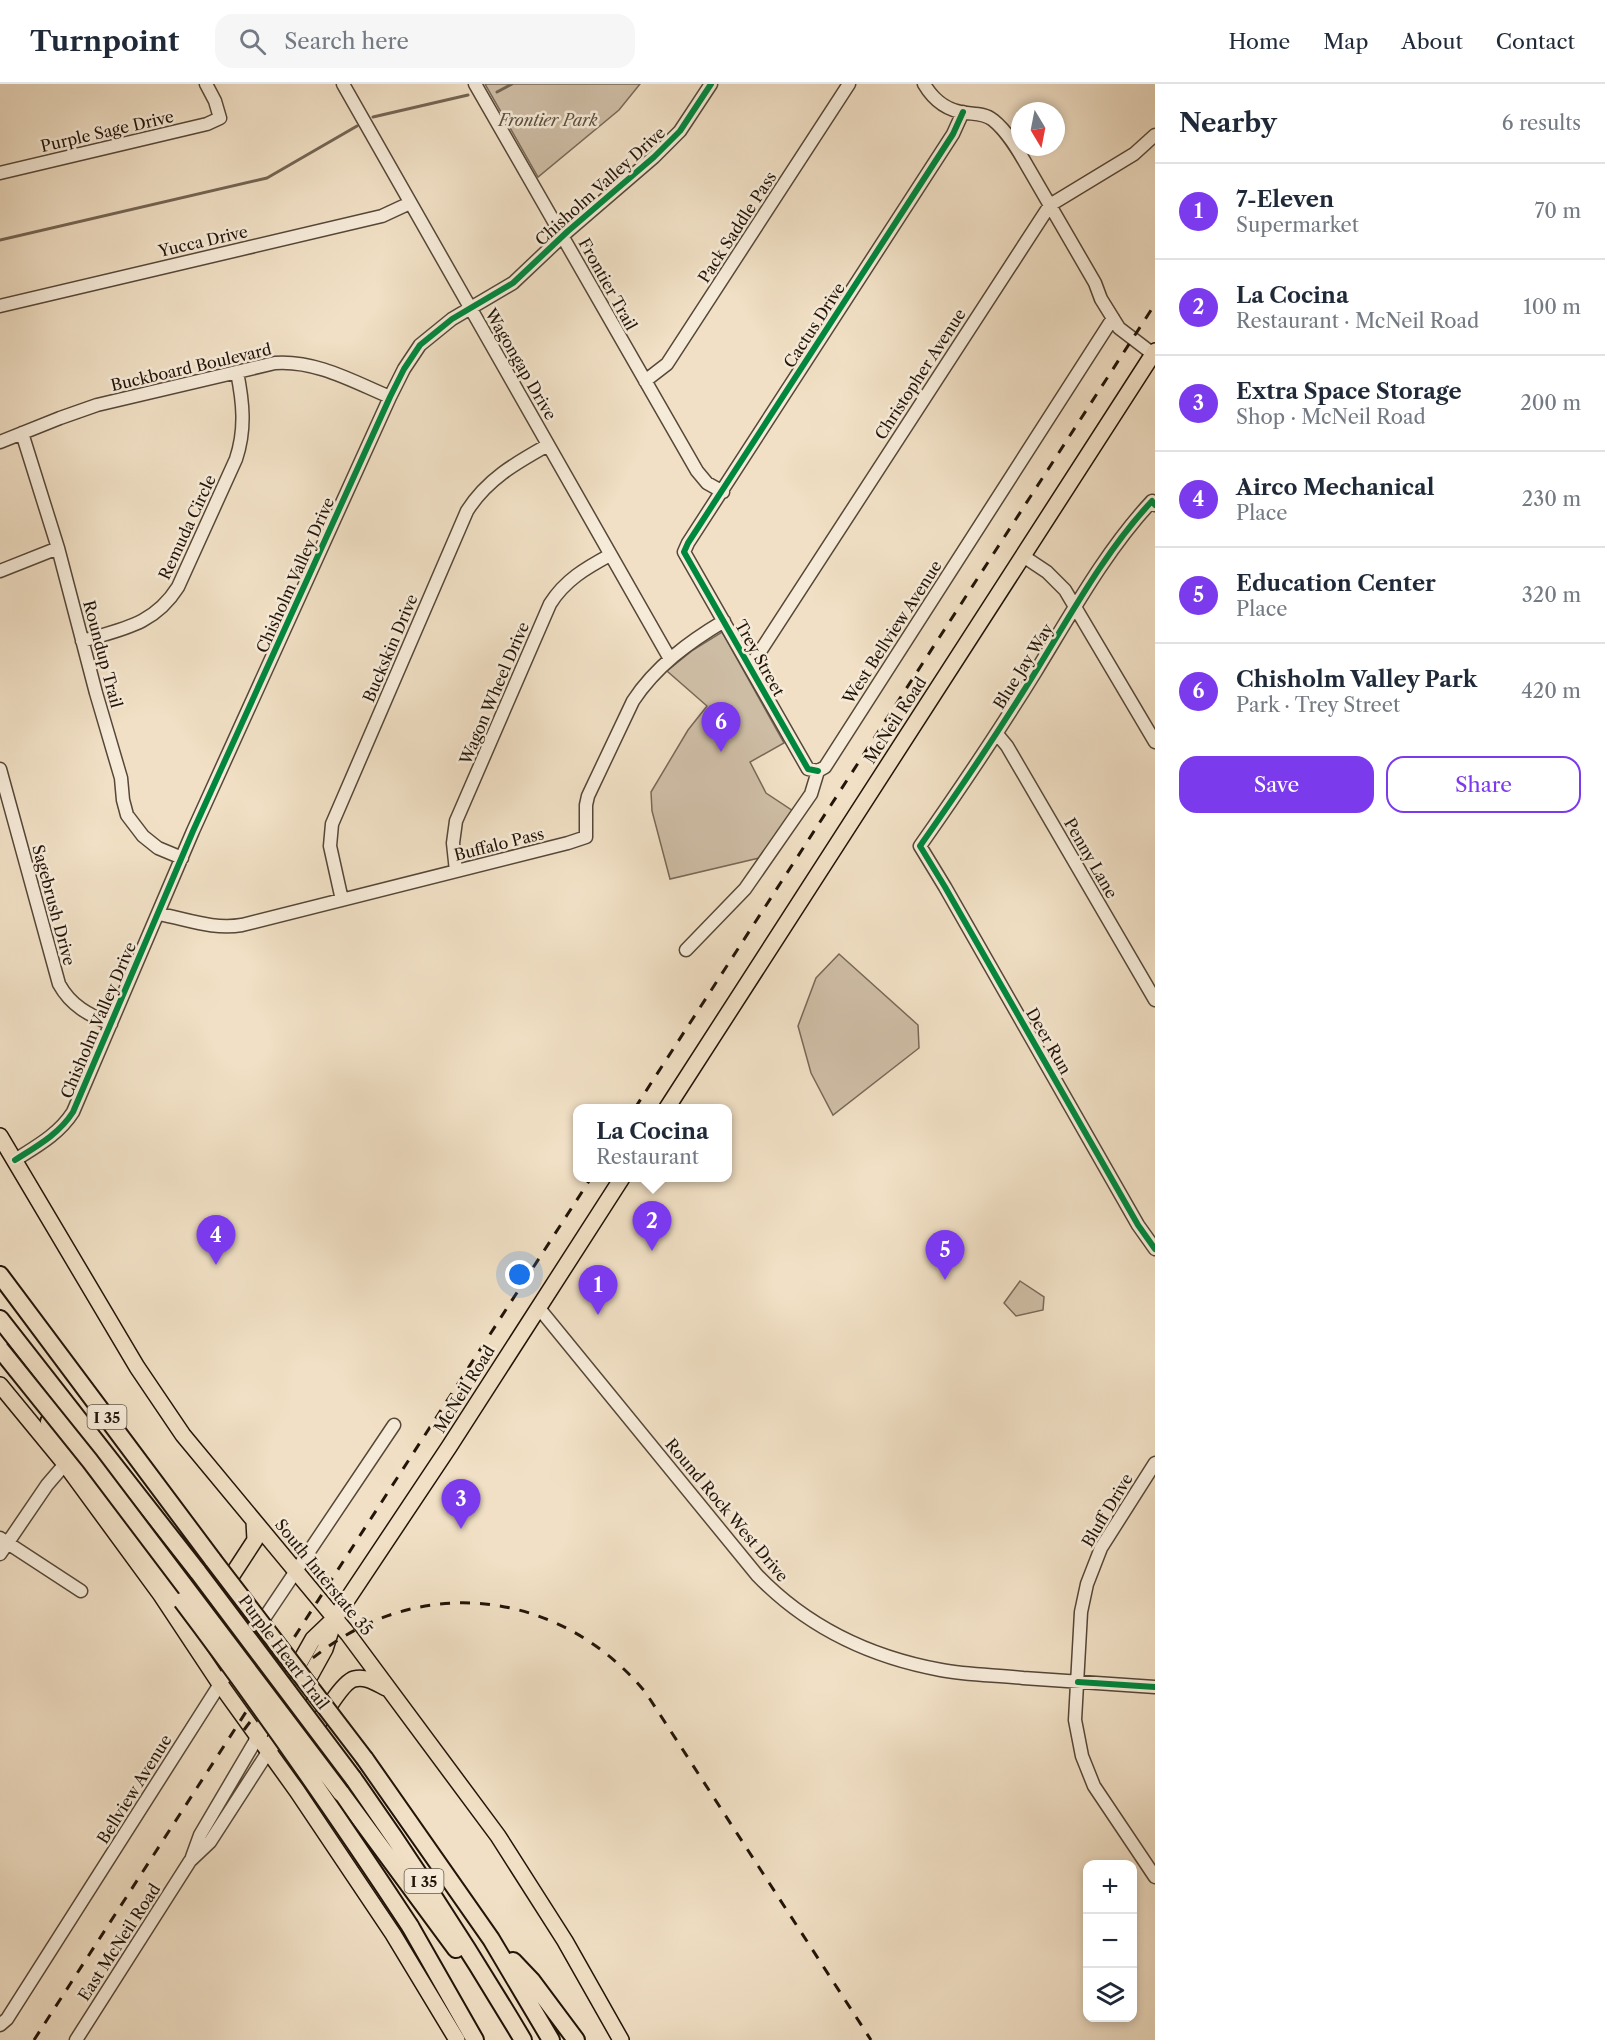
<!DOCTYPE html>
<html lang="en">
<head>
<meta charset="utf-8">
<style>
  body { margin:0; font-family:"Libre Caslon Text",serif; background:#f6f6f7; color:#1f2937 }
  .controls { position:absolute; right:18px; bottom:18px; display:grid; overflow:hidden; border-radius:12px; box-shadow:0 3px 9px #0003 }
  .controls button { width:54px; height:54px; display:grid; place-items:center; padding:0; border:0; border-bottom:2px solid #e0e1e3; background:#fff; color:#1f2937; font:30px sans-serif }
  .compass { position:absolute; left:1011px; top:18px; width:54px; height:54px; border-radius:50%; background:#fff; box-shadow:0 3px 9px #0003; rotate:170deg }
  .you { position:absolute; left:520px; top:1191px; width:21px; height:21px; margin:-15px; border:4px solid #fff; border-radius:50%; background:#1a73e8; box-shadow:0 0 0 9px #1a73e833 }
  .badge { display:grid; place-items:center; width:39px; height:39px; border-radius:50%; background:#7c3aed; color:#fff; font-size:20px; font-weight:700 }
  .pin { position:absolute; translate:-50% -50px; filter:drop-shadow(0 2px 3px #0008) }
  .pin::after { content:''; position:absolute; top:32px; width:21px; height:18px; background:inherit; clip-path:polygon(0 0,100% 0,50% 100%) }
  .popup { position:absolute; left:573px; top:1020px; width:159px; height:78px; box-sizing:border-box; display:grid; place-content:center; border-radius:12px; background:#fff; filter:drop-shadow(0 2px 4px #0005); font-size:20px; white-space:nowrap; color:#747a83 }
  .popup b { font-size:22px; color:#1f2937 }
  .popup::after { content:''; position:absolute; left:50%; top:100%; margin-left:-12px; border:12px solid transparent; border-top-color:#fff }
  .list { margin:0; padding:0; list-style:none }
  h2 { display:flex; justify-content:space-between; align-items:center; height:78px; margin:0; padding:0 24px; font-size:26px }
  h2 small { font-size:20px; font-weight:400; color:#747a83 }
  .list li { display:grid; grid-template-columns:39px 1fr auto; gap:18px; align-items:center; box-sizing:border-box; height:96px; padding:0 24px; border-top:2px solid #e0e1e3 }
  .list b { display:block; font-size:22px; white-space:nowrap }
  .list p { margin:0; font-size:20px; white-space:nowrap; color:#747a83 }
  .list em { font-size:20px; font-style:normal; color:#747a83 }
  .actions { display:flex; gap:12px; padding:18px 24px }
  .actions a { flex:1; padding:14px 0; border:2px solid #7c3aed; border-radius:18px; text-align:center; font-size:21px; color:#7c3aed }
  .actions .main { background:#7c3aed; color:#fff }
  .icon { flex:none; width:33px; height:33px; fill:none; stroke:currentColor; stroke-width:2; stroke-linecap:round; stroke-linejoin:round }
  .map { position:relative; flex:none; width:1155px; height:1956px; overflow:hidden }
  header { display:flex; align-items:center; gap:36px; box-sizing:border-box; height:84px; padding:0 30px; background:#fff; border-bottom:2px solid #e0e1e3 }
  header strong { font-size:28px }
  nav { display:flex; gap:33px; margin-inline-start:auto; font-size:21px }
  .search { width:420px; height:54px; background:#f6f6f7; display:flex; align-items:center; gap:15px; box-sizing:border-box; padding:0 21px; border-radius:18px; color:#747a83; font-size:22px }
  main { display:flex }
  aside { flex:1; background:#fff }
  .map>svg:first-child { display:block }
  .green { fill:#cebda5; stroke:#786857; stroke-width:1.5 }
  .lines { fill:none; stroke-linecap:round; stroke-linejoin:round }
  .stream { stroke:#746553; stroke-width:3 }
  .minor-casing { stroke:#564738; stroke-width:15 }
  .major-casing { stroke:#221409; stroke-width:18 }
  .highway-casing { stroke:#221409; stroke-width:20 }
  .minor { stroke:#f6ebd9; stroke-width:12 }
  .major { stroke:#f1e0c5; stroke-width:15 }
  .highway { stroke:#f1e0c5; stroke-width:16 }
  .rail { stroke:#221409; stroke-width:3; stroke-dasharray:10 10; stroke-linecap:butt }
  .highway-bridge-casing { stroke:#221409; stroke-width:20; stroke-linecap:butt }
  .highway-bridge { stroke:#f1e0c5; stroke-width:16 }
  .cycleway-casing { stroke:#f6ebd9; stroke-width:10 }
  .cycleway { stroke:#00873e; stroke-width:6 }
  .labels { text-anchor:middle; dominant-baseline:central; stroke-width:5; stroke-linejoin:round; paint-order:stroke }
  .shield { fill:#f6ebd9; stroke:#625447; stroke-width:1.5 }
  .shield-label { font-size:15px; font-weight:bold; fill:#221409 }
  .park-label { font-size:16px; font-style:italic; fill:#5e4f40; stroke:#f6ebd9 }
  .street-label { font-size:16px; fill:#221409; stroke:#f6ebd9 }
</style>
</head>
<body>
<header>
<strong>Turnpoint</strong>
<div class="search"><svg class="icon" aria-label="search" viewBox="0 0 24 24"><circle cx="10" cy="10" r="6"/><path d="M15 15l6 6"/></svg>Search here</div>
<nav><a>Home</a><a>Map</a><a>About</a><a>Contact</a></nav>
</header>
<main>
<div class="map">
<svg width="1155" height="1956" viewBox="0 0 1155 1956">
  <rect width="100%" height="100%" fill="#f1e0c5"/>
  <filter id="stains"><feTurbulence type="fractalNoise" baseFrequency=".00333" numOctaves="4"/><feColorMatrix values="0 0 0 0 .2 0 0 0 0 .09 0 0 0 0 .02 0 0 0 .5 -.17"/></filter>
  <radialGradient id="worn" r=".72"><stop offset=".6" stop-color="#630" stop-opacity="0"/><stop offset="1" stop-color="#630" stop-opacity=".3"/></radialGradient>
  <path class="green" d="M485 0H640L619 26 538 93Z
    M722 548 784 659 750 678 766 709 793 727 759 774 670 795 652 727 651 708 688 646 707 622 667 587 693 566Z
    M839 870 918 941 919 964 833 1031 811 989 798 942 816 894Z
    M1020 1197 1044 1213 1043 1226 1016 1232 1004 1219Z"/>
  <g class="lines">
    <path class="stream" d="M497 8 512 0
      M373 33 468 11
      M0 156 267 94 357 42"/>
    <defs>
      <path id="minor" d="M343 0 670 575
        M475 0 697 387 707 399 723 408
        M924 0C934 17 947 27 967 29 976 30 986 30 993 36 1007 47 1018 66 1026 80 1049 120 1072 159 1095 199L1101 215 1119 244 1153 270
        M0 89 207 40 220 34 215 17 206 0
        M0 222 382 132 410 119
        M645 297 667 280 849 0
        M22 349 58 464 96 609 121 694 123 716 127 731 143 752 158 764 182 774
        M0 358 60 334 97 321 275 279C316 276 354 298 390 313
        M1155 421 1152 417C1106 466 1071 530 1036 587 999 647 960 705 920 762L945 803 1138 1141 1155 1165
        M1023 472 1047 488 1065 506 1155 658
        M0 487 58 464
        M82 557C122 545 154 541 178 503L236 375C246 345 243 318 237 288
        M750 583 1050 121 1134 70 1155 51
        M997 650 1007 662 1155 916
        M0 685 59 900C71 922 89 931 111 940
        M818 687 808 685 684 468 688 459 953 50 963 28
        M456 787 453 759 456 737 550 520C565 496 586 484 610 471
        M342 816 330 762 332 740 467 427C487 395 516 379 548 361
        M159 830C187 835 213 846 242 841L568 759 586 753V721L588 712 633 617C656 582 689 558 724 537
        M686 866 745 805 811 710 818 687 825 683 1113 234
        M15 1076C37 1062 59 1050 73 1028L193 747 390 313 404 285 420 261 452 235 513 199 568 147 654 73 680 47 711 0
        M538 1223 757 1491C807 1543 870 1573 941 1586 967 1591 995 1591 1023 1594 1067 1597 1111 1600 1155 1603
        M1155 1379 1101 1464 1087 1500 1081 1528 1075 1636 1082 1672 1094 1702 1155 1793
        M0 1454 81 1507
        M0 1470 47 1401 65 1380
        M192 1773 200 1751 257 1654
        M0 1941 7 1935 220 1600 394 1341
        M76 1956 190 1777 210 1758 268 1668"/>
      <path id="major" d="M667 1024 1155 267
        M0 1052 137 1283 183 1351 348 1550 498 1752 565 1857 621 1956
        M0 1301 65 1380 161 1511 220 1600 297 1707 393 1850 457 1956
        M195 1530 203 1529 210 1525 255 1456 254 1437
        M257 1654 313 1555 335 1534 449 1363 622 1094
        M268 1668 325 1565 334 1537
        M299 1672C309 1656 339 1599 354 1595 366 1592 376 1599 386 1604"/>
      <path id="highway" d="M0 1191 213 1476
        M0 1235 198 1488
        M49 1338 182 1517
        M365 1675 491 1855 551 1956
        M353 1694C413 1779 470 1867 523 1956
        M341 1709 456 1865
        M410 1842 475 1956
        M513 1877 532 1897 576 1956"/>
    </defs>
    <use href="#minor" class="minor-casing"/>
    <use href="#major" class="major-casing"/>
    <use href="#highway" class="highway-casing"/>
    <use href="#minor" class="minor"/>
    <use href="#major" class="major"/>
    <use href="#highway" class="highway"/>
    <path class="rail" d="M635 1024 1155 220
      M244 1646C274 1605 313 1568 359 1544 460 1493 575 1522 646 1609L871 1956
      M34 1956 591 1094"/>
    <defs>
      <path id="highway-bridge" d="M0 1265 90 1377 341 1709
        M213 1476 365 1675
        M198 1488 353 1694
        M182 1517C262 1623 337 1731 410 1842"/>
    </defs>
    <use href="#highway-bridge" class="highway-bridge-casing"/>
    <use href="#highway-bridge" class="highway-bridge"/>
    <defs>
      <path id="cycleway" d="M1155 421 1152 417C1106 466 1071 530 1036 587 999 647 960 705 920 762L945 803 1138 1141 1155 1165
        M818 687 808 685 684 468 688 459 953 50 963 28
        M15 1076C37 1062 59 1050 73 1028L193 747 390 313 404 285 420 261 452 235 513 199 568 147 654 73 680 47 711 0
        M1078 1598 1155 1603"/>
    </defs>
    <use href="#cycleway" class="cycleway-casing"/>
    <use href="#cycleway" class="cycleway"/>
  </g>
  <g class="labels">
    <g class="shield">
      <rect x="87.5" y="1321" width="39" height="24" rx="4.5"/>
      <rect x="404.5" y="1785" width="39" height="24" rx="4.5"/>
    </g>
    <g class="shield-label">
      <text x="107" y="1333">I 35</text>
      <text x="424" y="1797">I 35</text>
    </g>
    <g class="park-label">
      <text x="548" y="36">Frontier Park</text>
    </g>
    <g class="street-label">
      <text transform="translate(107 47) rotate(-13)">Purple Sage Drive</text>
      <text transform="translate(600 102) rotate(-42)">Chisholm Valley Drive</text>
      <text transform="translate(737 143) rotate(-57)">Pack Saddle Pass</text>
      <text transform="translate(203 157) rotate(-13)">Yucca Drive</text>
      <text transform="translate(608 200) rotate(61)">Frontier Trail</text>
      <text transform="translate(814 241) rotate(-57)">Cactus Drive</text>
      <text transform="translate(521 280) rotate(60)">Wagongap Drive</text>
      <text transform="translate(191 283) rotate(-13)">Buckboard Boulevard</text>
      <text transform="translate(920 290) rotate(-57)">Christopher Avenue</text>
      <text transform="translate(187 443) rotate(-65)">Remuda Circle</text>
      <text transform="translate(295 491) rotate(-66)">Chisholm Valley Drive</text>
      <text transform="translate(892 548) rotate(-57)">West Bellview Avenue</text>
      <text transform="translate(390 564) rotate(-67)">Buckskin Drive</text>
      <text transform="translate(103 570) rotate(75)">Roundup Trail</text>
      <text transform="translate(760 574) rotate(61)">Trey Street</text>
      <text transform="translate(1023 582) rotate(-58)">Blue Jay Way</text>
      <text transform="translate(494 609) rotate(-67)">Wagon Wheel Drive</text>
      <text transform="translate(895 636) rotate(-57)">McNeil Road</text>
      <text transform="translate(499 760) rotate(-14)">Buffalo Pass</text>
      <text transform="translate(1091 774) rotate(60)">Penny Lane</text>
      <text transform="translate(54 821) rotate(75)">Sagebrush Drive</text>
      <text transform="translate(98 936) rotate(-67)">Chisholm Valley Drive</text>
      <text transform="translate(1049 957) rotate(60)">Deer Run</text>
      <text transform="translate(464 1305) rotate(-58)">McNeil Road</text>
      <text transform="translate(727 1426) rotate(50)">Round Rock West Drive</text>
      <text transform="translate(1107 1426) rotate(-59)">Bluff Drive</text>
      <text transform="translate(324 1493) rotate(51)">South Interstate 35</text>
      <text transform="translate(284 1568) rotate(53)">Purple Heart Trail</text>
      <text transform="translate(134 1705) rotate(-58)">Bellview Avenue</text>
      <text transform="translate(119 1858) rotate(-57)">East McNeil Road</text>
    </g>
  </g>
  <rect width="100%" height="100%" filter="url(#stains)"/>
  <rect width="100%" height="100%" fill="url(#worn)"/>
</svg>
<div class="controls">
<button>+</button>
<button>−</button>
<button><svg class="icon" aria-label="layers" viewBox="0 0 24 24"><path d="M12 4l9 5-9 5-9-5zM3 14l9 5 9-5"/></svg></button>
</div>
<svg class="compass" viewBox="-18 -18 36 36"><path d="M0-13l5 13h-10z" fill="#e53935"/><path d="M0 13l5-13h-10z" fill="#747a83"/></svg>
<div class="you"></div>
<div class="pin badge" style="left:598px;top:1231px">1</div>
<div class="pin badge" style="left:652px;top:1167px">2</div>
<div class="popup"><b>La Cocina</b>Restaurant</div>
<div class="pin badge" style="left:461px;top:1445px">3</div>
<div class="pin badge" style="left:216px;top:1181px">4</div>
<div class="pin badge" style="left:945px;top:1196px">5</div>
<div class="pin badge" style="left:721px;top:668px">6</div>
</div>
<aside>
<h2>Nearby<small>6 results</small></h2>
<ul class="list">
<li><span class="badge">1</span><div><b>7-Eleven</b><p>Supermarket</p></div><em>70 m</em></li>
<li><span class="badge">2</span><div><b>La Cocina</b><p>Restaurant · McNeil Road</p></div><em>100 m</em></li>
<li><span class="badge">3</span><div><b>Extra Space Storage</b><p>Shop · McNeil Road</p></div><em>200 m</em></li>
<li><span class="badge">4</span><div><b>Airco Mechanical</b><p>Place</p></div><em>230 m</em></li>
<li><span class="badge">5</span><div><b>Education Center</b><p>Place</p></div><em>320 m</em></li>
<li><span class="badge">6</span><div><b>Chisholm Valley Park</b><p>Park · Trey Street</p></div><em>420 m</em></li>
</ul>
<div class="actions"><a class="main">Save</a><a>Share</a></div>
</aside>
</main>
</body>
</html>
